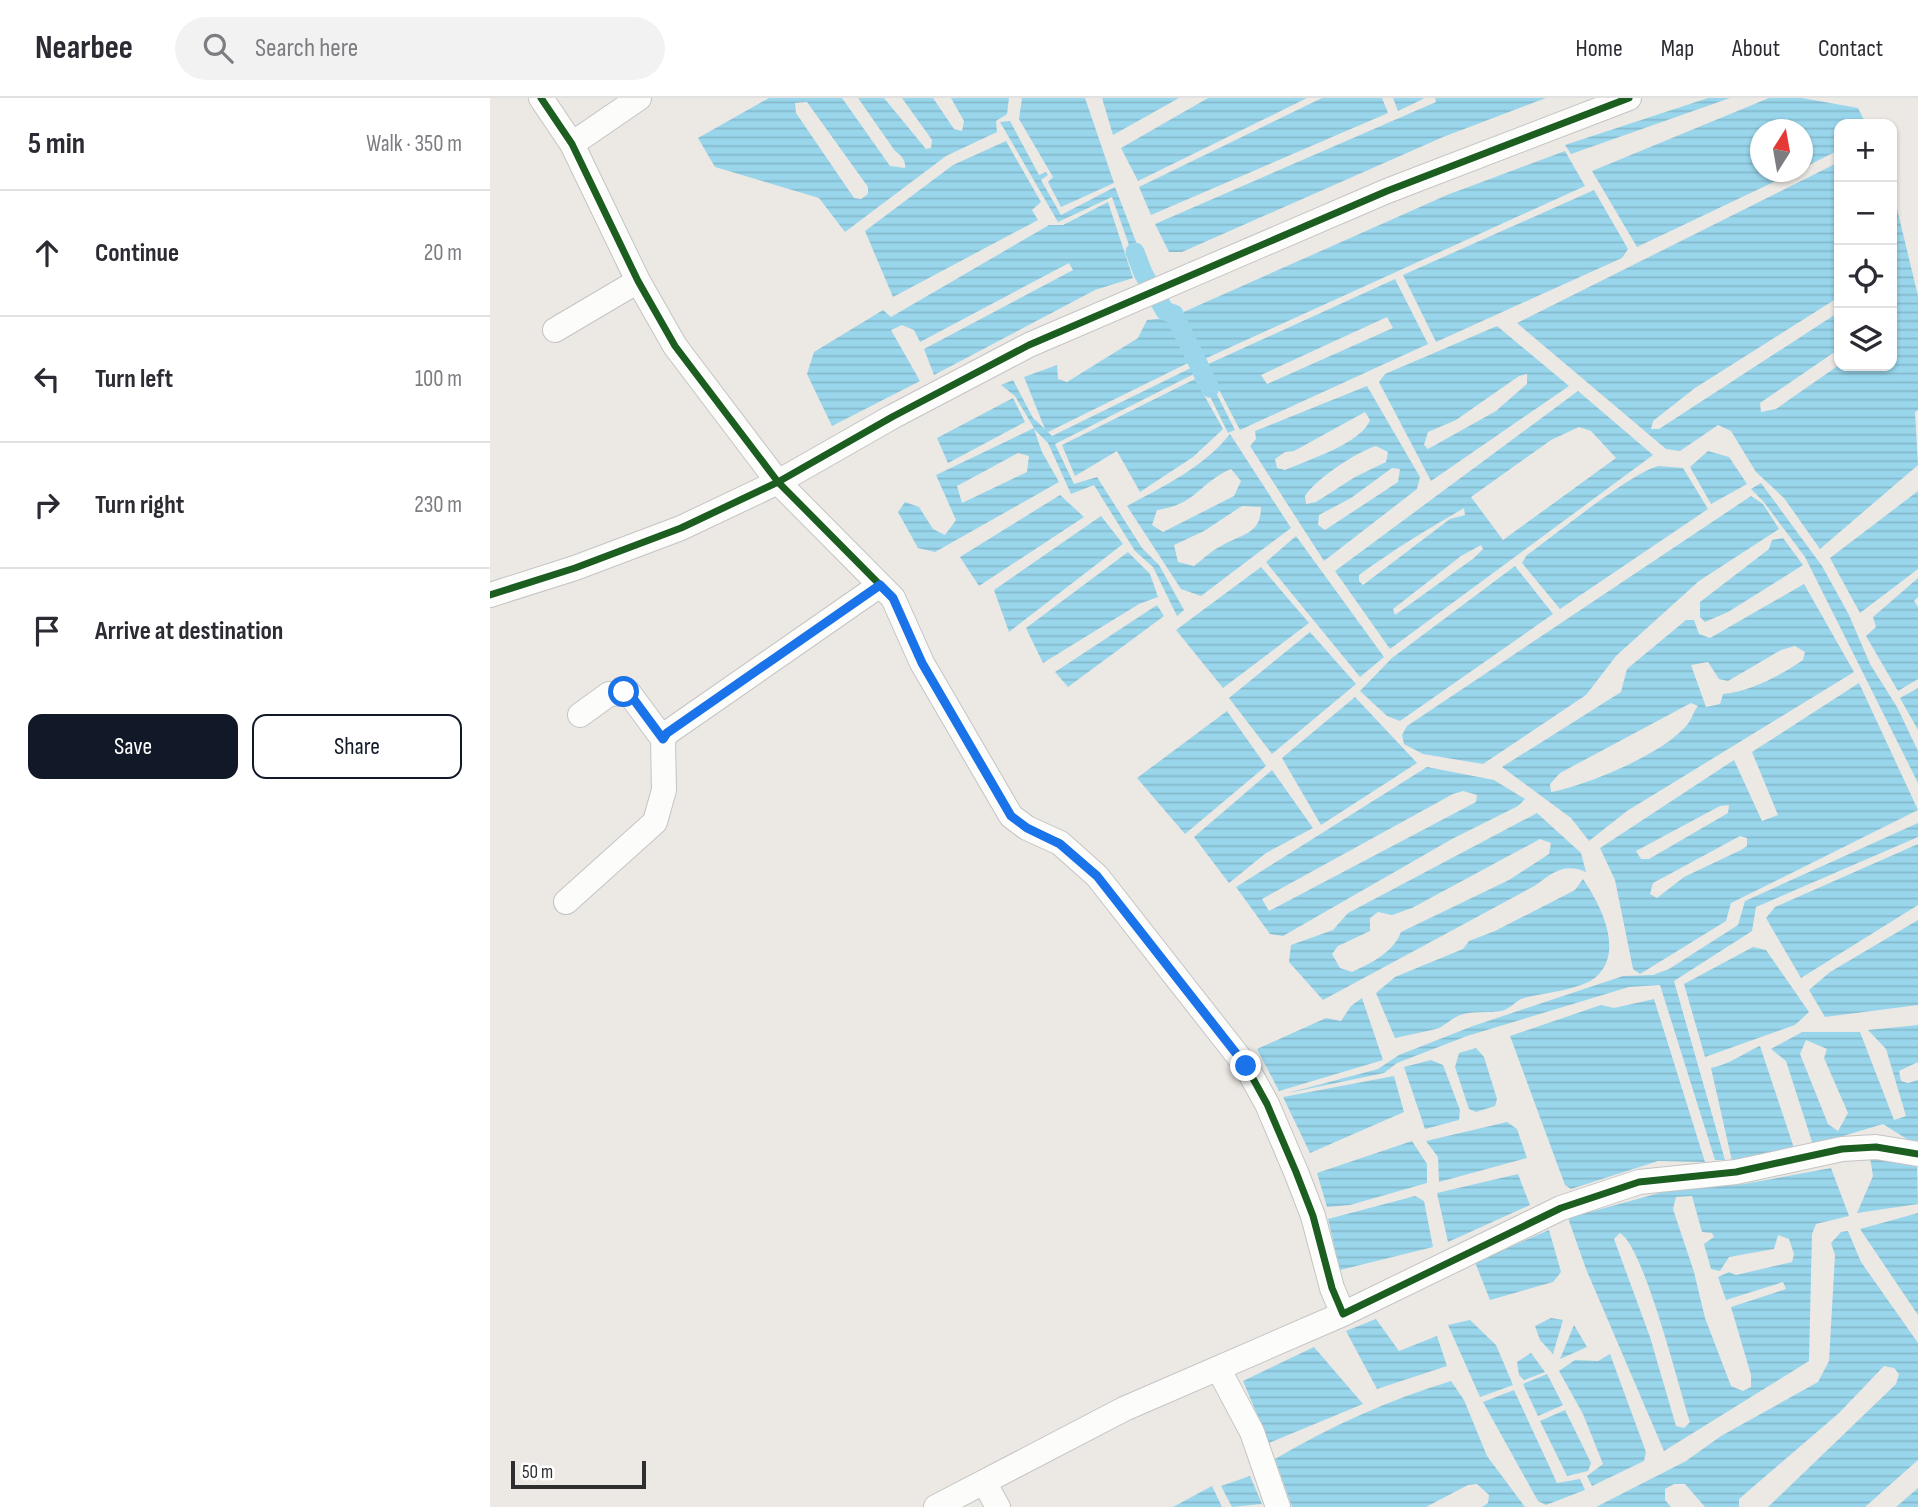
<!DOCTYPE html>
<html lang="en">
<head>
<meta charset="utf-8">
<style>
  body { margin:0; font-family:"Sofia Sans Condensed",sans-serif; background:#f2f2f3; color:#2b2b33 }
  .controls { position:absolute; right:21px; top:21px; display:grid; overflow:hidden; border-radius:14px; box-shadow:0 2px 5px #0004 }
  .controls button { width:63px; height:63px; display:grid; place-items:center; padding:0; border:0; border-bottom:2px solid #e1e1e2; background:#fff; color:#2b2b33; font:35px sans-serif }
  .compass { position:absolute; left:1260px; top:21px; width:63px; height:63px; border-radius:50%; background:#fff; box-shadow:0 2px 5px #0004; rotate:11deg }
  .scale { position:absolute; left:21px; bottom:18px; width:135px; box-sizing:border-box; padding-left:7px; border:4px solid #2e2e2e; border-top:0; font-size:19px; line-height:24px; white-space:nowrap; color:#2e2e2e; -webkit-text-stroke:5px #fff; paint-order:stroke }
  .stop { position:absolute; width:21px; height:21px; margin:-16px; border:5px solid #1a73e8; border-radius:50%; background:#fff }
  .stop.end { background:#1a73e8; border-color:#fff; box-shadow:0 2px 7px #0008 }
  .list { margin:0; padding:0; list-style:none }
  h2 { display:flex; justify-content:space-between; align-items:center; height:91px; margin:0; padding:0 28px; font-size:30px }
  h2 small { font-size:23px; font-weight:400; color:#7c7c81 }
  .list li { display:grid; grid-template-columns:46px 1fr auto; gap:21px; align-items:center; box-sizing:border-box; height:126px; padding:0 28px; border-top:2px solid #e1e1e2 }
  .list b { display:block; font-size:26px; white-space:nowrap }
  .list em { font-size:23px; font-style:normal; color:#7c7c81 }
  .actions { display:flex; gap:14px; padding:21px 28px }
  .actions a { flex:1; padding:16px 0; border:2px solid #111827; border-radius:14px; text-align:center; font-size:24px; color:#111827 }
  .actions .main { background:#111827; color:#fff }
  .icon { flex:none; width:38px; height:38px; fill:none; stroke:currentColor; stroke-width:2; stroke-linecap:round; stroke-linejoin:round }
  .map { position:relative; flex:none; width:1428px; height:1409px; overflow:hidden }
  header { display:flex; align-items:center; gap:42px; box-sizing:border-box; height:98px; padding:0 35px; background:#fff; border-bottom:2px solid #e1e1e2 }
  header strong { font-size:33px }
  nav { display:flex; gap:38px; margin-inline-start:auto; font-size:24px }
  .search { width:490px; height:63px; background:#f2f2f3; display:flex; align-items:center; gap:18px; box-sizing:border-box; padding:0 24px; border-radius:38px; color:#7c7c81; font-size:26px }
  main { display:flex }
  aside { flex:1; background:#fff }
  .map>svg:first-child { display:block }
  .water { fill:url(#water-rules); fill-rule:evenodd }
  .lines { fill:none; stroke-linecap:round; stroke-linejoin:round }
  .canal { stroke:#99d6ec; stroke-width:19 }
  .minor-casing { stroke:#c5c4c5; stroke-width:26 }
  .minor { stroke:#fcfcfb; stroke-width:24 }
  .cycleway-casing { stroke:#fff; stroke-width:11 }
  .cycleway { stroke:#1b5e20; stroke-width:7 }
  .route { stroke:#1a73e8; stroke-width:9 }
</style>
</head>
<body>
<header>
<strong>Nearbee</strong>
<div class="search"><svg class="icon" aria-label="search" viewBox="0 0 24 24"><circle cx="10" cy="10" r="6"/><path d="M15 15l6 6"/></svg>Search here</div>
<nav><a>Home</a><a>Map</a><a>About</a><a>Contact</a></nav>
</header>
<main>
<aside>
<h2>5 min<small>Walk · 350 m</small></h2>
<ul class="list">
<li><svg class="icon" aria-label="ahead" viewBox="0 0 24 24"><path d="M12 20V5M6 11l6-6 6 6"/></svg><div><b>Continue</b></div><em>20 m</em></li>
<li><svg class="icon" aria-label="left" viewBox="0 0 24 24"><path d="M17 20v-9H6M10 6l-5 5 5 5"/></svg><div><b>Turn left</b></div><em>100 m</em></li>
<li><svg class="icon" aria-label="right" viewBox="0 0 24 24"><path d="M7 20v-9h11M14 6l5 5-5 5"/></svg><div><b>Turn right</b></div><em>230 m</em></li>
<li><svg class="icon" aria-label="arrive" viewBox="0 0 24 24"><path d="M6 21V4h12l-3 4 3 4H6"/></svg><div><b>Arrive at destination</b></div></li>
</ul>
<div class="actions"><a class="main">Save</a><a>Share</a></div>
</aside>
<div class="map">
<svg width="1428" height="1409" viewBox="0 0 1428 1409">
  <defs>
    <pattern id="water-rules" width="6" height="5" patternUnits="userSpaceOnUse" patternTransform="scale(1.75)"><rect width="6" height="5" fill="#99d6ec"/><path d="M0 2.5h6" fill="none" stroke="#84b8cb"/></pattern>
  </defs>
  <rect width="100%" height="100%" fill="#ece8e4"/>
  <path class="water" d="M279 0H352L400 68 415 70C416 62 411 57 405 53L368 0H394L436 51 441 50 442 42 412 0H443L464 31 472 33 474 23 461 0H519L517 16 506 23 507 34 456 58 355 134 329 100 225 69 208 40ZM317 4 378 89V96L371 101 364 100 306 15 305 5Z
    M532 0H595L624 85 571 109 558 84 563 79 529 21Z
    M612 0H689L623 37Z
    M718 0H817L648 83 631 50Z
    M832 0H892L898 15 661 117 649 89Z
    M903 0H933V1L908 13Z
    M945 0H1056L953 39 692 154H679L665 126 946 4Z
    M1218 0H1240L1081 56 1075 47Z
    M1279 0H1312L1368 10 1376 26H1349V52L1313 70 1312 32H1270V74H1305L1147 149 1102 73Z
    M520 23 549 77 556 74 558 77 551 82 571 117 625 89 658 175 650 178 622 99 568 124 510 24Z
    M516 43 551 104 542 112 548 122 403 199 375 133 463 67Z
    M1075 53 1095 88 710 263 689 216 957 97Z
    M1349 64V199L1205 290 1163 323 1161 331H1169L1349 214V251L1270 305 1271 314 1286 311 1349 267 1402 268 1403 94 1428 198V312L1425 314 1428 367 1330 451 1294 400 1266 374 1241 333 1228 327 1190 353 1176 351 1027 225Z
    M1104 92 1138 151 1132 160 946 244 913 177Z
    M618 104 643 180 605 192 444 277 434 251 583 172 579 165 430 244 424 232 412 227 401 232 430 283 342 328 317 276 324 254 393 212 401 219 559 127H573Z
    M905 181 938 246 750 332 716 267ZM897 219 903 230 777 286 771 277Z
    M676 220 698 265 558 334 562 338 711 265 745 332 738 335 708 274 565 346 584 386 607 379 652 450 669 467 694 512 687 518 663 469 645 453 604 387 581 396 558 345 544 331 552 354 569 384 445 454 428 450 408 414 415 404 429 409 443 431 455 437 466 422 446 377 544 330 525 298 511 287 523 282 543 320 555 331 534 279 567 267 568 281 577 284 648 240 657 222ZM528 355 539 358 537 374 472 405 467 388Z
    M1007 228 1079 288 941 383 889 284 895 276ZM1037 276V286L1006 313 938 351 934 347 938 334 966 322 1029 278Z
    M705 281 733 331 703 359 650 394 627 353 585 378 572 347Z
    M877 288 930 379 927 391 834 463 760 348 766 341 765 333ZM875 314 880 322C872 345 818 362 795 372L787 370 785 361 795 354 804 353ZM886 348 898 354 896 364 865 379 826 404 816 406 815 398C826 381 866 354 886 348ZM902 370 910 371 908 384 835 432 828 427 829 417 861 400Z
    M1088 293 1163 357 900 551 845 473ZM1089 329 1101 333 1126 360 1013 442 981 399 1061 342ZM974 410 975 417 960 421 873 487 869 483V477C903 452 938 431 974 410ZM991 447 993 451 984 460 905 517 903 511 971 458Z
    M523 300 535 324 458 365 447 340Z
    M740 336 801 430 711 498 691 491 637 408C674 388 714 369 740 336ZM741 371 751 383 744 398 673 434 662 427 667 412C706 407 710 384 741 371ZM752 408 771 409C771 437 751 436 731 448 721 453 713 461 704 468L688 464 684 447 714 433Z
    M1218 353 1239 359 1257 386 1221 406 1200 369Z
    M1169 368 1193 370 1218 411 1070 511 1032 465 1037 457C1064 438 1143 373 1169 368Z
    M1271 385 1332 468 1359 517 1380 566 1407 609 1428 653V685L1315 459 1273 403 1261 391Z
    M1428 393V471L1370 515 1340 460Z
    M570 397 594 419 489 488 470 459Z
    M1261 398 1273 406 1289 431 1209 483 1126 558 1096 597 993 666 933 656 914 646 912 637 917 628Z
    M611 418 633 446 519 534 504 492Z
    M806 438 894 559 870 579 776 464Z
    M1293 440 1313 467 1238 514 1215 524 1210 519V504L1279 451 1282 442Z
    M638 454 660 476 668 499 649 506 553 565 536 530Z
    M1025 468 1063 516 910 623 897 618 870 593 902 560Z
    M771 469 819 525 733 590 686 532Z
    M1428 480V499L1424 503 1428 509V581L1408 593 1376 538 1386 529 1383 519Z
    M1314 486 1364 574 1137 713 1099 743 1081 720 1012 669 1131 594 1137 571 1196 522H1204L1209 536 1220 540ZM1305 548 1315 554 1313 562C1289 578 1262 593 1233 596L1230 606 1216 609 1201 567 1218 564 1229 581 1238 583 1291 552ZM1201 605 1208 608C1203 614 1202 621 1197 627 1173 656 1098 687 1061 694L1060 686 1070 675Z
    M667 507 674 518 578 589 565 574Z
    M820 534 866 586 782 656 739 600Z
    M1369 585 1428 712 1241 805 1236 823 1150 876 1143 871 1125 782 1110 750 1244 662 1272 723 1288 717 1262 654ZM1239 707 1238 715 1159 761H1151L1146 753 1230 708ZM1250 738 1257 740V748L1251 752 1194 779 1167 800 1160 796 1163 785Z
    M1428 590V632L1410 600Z
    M865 599 927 665 831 727 792 660Z
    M737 613 776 668 695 736 647 680Z
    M937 669 1004 682 1035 701 1028 708 962 741 793 838 780 836 746 789ZM973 693 987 697 986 704 779 813 772 801 963 696Z
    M782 672 823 730 776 755 739 785 704 739Z
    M1047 715 1091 755 1096 774C1074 765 1064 774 1046 787L833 902 799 864 801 847 843 832 858 815ZM1050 741 1061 745 1059 756 1019 782 911 834C903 855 881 865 862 874L850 870 842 856 848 848 880 833V820L888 814 902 817 922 810Z
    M1428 725V739L1266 809 1262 833 1184 883 1235 1062H1225L1170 887 1139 889 977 938 907 965 894 975 798 995 888 971 909 957 983 928 1133 878 1163 877 1179 871 1248 827 1255 803Z
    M1428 746V807L1311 880 1276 820 1285 809Z
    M1093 781C1110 806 1135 853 1106 879 1091 892 1053 895 1034 900 1026 902 1019 912 1011 913 999 915 987 913 974 916 963 918 956 928 946 931 933 934 919 937 905 940L886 895 905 879 973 851 979 843 1005 833 1085 792Z
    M1428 822V907L1335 919 1319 892 1340 874Z
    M1263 849 1276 852 1319 914 1305 927 1215 959 1194 886Z
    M872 900 893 962 789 993 767 951 836 920 851 923 861 908Z
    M1164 901 1215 1064 1168 1063 1081 1091 1075 1087 1020 938 1111 907 1124 910Z
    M1428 927V964L1409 973 1411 983 1418 985 1428 982V1048L1393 1026 1323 1047 1296 963 1281 951 1312 934H1370L1404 1022 1416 1018 1396 951 1378 932ZM1316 942 1337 951 1334 960 1358 1015 1348 1033 1338 1026 1310 956Z
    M1270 948 1304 1050 1242 1063 1221 970C1240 966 1252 956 1270 948Z
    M986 950 994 959 1007 1001 1005 1008 986 1014 979 1011 965 969 969 955Z
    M941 962 953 967 970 1012 969 1022 935 1031 914 969Z
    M904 978 914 1014 820 1055 793 999Z
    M1017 1024 1027 1031 1037 1060 949 1084 948 1059 936 1043Z
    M922 1043 937 1066V1085L860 1107 837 1109 827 1075Z
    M1380 1060 1427 1067 1428 1106 1367 1115 1383 1078Z
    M1341 1070 1359 1118 1326 1126 1322 1136 1319 1263 1174 1353 1096 1171 1078 1120 1184 1091 1254 1086ZM1202 1098 1212 1134 1222 1135 1224 1139 1214 1146 1221 1171 1230 1173 1239 1159 1284 1151 1288 1137 1299 1141 1304 1156 1302 1164 1246 1177 1239 1174 1228 1179 1236 1202 1293 1184 1296 1191 1241 1209 1261 1277V1289L1253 1293 1241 1288 1215 1220 1204 1174 1183 1111 1186 1099ZM1130 1135C1154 1149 1189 1290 1200 1324L1194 1330 1186 1328 1160 1239 1124 1141Z
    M1028 1076 1040 1107 958 1144 947 1095Z
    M925 1098 934 1103 943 1149 850 1172 838 1121Z
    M1428 1115V1217L1370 1131Z
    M1059 1132 1071 1174 1063 1184 1000 1202 985 1164Z
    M1358 1133 1371 1164 1428 1245V1362L1375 1409H1278L1406 1286 1409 1276 1404 1270 1394 1268 1349 1315 1249 1401V1409H1215L1195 1386H1184L1175 1391V1402L1181 1409H1106L1196 1363 1231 1338 1328 1284 1339 1263 1345 1157 1341 1145 1351 1134Z
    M1061 1220 1073 1222 1063 1256 1050 1242 1045 1228Z
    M886 1221 909 1253 947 1238 957 1268 887 1291 856 1233Z
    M980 1222 1006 1247 1023 1287 990 1299 958 1227Z
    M1084 1227 1097 1249 1070 1261Z
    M824 1249 873 1306 779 1345 753 1283Z
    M1041 1255 1055 1274 1034 1282 1029 1277 1027 1264Z
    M1120 1256 1156 1354 1154 1363 1102 1388 1097 1378 1113 1366 1093 1316 1069 1273 1085 1262 1108 1263Z
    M1057 1276 1073 1307 1048 1318 1033 1286Z
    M961 1283 974 1302 997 1358 1035 1409H992L998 1405 999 1397 987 1386 978 1387 936 1409H802L785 1361C841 1328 899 1302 961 1283Z
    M1024 1292 1067 1385 1090 1381 1095 1392 1056 1407 1048 1403 993 1304Z
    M1075 1312 1101 1365 1098 1373 1077 1378 1050 1323Z
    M760 1378 772 1406 742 1409 731 1388Z
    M722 1388 732 1409H683Z
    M1428 1390V1409H1406Z"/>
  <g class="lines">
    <path class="canal" d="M645 154 653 175 675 213 684 216 720 290"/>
    <defs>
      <path id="minor" d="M51 0 82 46 148 183 185 248 288 384 403 500 432 565 521 718 537 730 570 745 607 778 756 968 777 1006 806 1074 823 1118 842 1190 853 1216 1071 1110 1149 1084 1246 1074 1352 1051 1386 1049 1428 1056
        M82 46 149 0
        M65 232 148 183
        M0 497 85 470 191 430 288 384 402 319 539 247 897 93 1139 0
        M90 617 119 596 139 595 173 641
        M76 804 165 724 174 692 173 641 177 635 390 487
        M729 1272 762 1334 788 1409
        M494 1384 508 1409
        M446 1409 634 1311 853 1216"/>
    </defs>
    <use href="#minor" class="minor-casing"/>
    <use href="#minor" class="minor"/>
    <defs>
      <path id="cycleway" d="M51 0 82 46 148 183 185 248 288 384 403 500 432 565 521 718 537 730 570 745 607 778 756 968 777 1006 806 1074 823 1118 842 1190 853 1216 1071 1110 1149 1084 1246 1074 1352 1051 1386 1049 1428 1056
        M0 497 85 470 191 430 288 384 402 319 539 247 897 93 1139 0"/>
    </defs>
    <use href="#cycleway" class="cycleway-casing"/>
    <use href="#cycleway" class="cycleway"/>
  </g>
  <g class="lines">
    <path class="route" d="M134 594 139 595 173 641 177 635 390 487 403 500 432 565 521 718 537 730 570 746 607 778 756 968"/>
  </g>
</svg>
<div class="controls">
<button>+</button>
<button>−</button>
<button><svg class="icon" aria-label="locate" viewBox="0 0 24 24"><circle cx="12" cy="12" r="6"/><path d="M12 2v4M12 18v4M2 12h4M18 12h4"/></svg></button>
<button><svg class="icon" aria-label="layers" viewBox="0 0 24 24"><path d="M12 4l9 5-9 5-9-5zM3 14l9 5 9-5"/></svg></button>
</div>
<svg class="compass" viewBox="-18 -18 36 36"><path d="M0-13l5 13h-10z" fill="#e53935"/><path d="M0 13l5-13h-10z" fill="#7c7c81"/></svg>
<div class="scale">50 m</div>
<div class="stop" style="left:134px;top:594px"></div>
<div class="stop end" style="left:756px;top:968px"></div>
</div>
</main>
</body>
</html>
